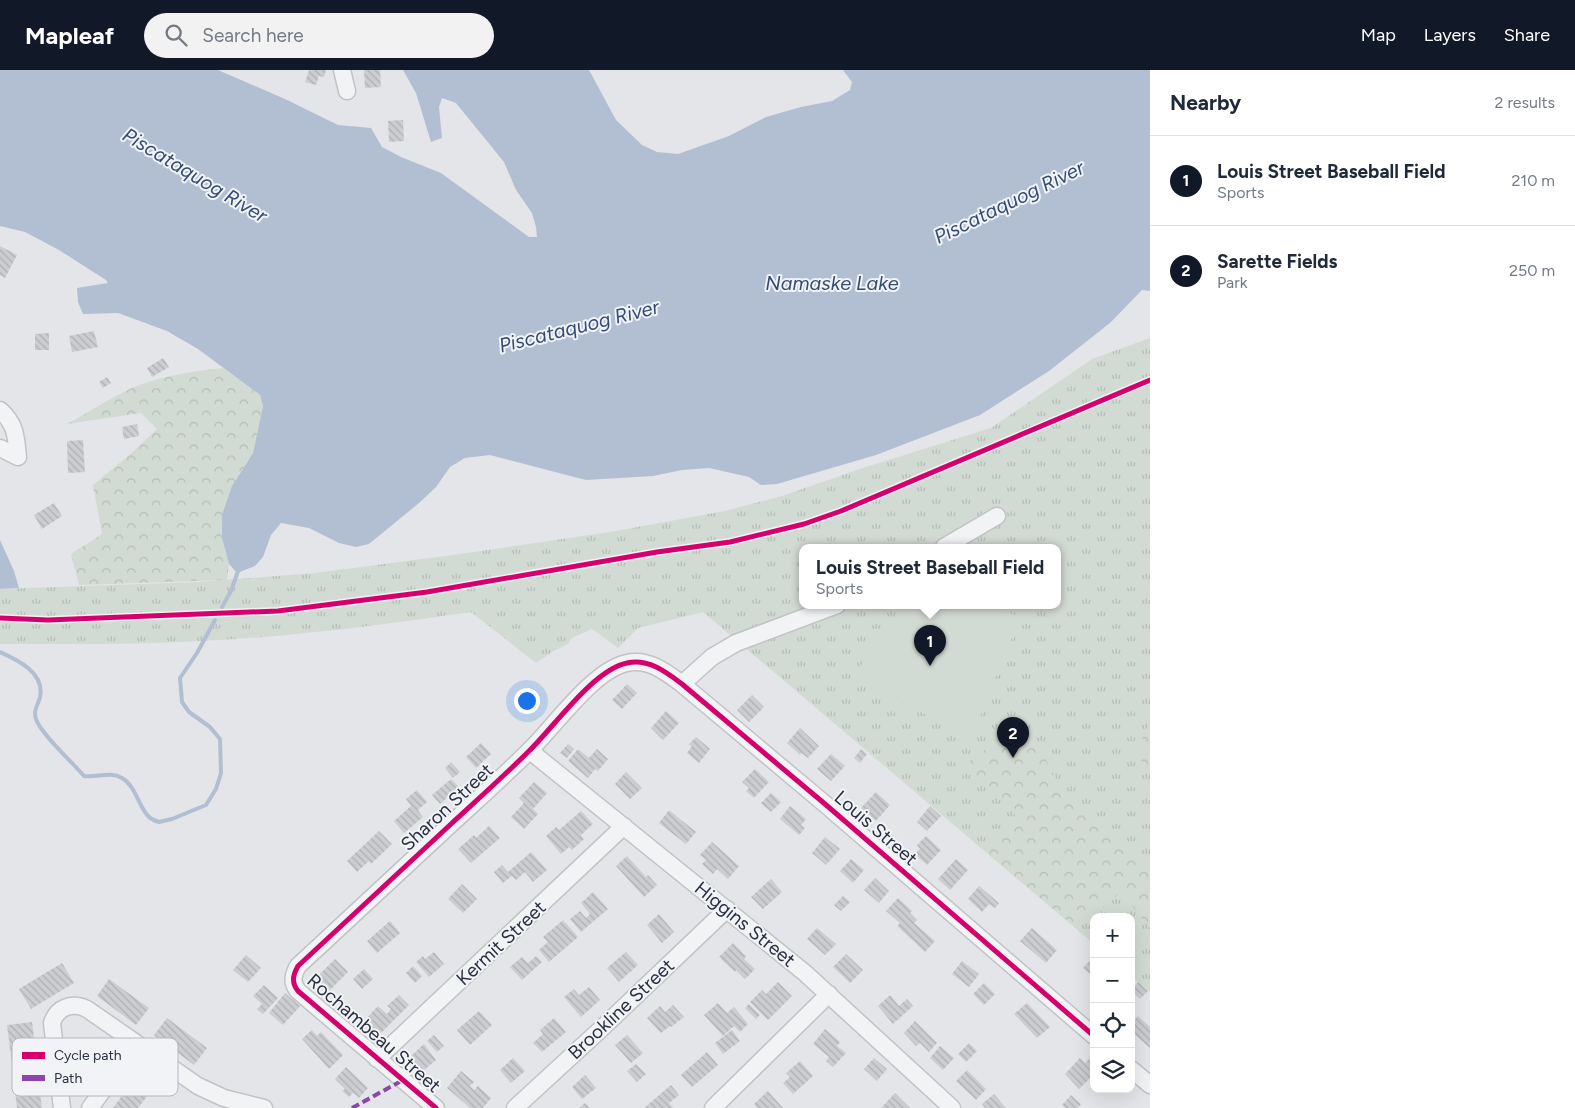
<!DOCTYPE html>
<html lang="en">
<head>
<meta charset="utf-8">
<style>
  body { margin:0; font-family:Figtree,sans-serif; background:#f2f2f3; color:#1f2937 }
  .controls { position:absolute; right:15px; bottom:15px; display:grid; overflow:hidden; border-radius:10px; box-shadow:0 5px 20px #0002 }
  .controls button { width:45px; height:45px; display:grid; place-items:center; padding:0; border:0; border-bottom:1px solid #e0e1e3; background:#fff; color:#1f2937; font:25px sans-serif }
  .you { position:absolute; left:526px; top:630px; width:18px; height:18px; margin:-12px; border:4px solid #fff; border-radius:50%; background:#1a73e8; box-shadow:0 0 0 8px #1a73e833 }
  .badge { display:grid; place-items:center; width:32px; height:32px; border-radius:50%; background:#111827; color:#fff; font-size:16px; font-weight:700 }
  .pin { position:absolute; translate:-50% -41px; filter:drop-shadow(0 1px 2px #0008) }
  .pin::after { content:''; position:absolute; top:26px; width:18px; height:15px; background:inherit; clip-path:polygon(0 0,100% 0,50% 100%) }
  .popup { position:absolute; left:799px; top:474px; width:262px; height:65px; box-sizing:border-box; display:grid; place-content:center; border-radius:10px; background:#fff; filter:drop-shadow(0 1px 4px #0005); font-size:16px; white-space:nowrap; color:#747a83 }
  .popup b { font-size:19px; color:#1f2937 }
  .popup::after { content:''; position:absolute; left:50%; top:100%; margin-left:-10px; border:10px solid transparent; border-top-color:#fff }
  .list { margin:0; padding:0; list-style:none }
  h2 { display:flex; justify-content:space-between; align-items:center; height:65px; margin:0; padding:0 20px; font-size:21px }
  h2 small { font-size:16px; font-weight:400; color:#747a83 }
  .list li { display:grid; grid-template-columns:32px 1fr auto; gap:15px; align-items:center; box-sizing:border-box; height:90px; padding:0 20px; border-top:1px solid #e0e1e3 }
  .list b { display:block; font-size:19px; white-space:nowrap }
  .list p { margin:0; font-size:16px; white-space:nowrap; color:#747a83 }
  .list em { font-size:16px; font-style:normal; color:#747a83 }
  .icon { flex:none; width:28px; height:28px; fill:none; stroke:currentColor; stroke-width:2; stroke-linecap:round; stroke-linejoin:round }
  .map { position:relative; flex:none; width:1150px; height:1038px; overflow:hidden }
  header { display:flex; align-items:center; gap:30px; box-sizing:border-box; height:70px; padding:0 25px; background:#111827; color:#fff }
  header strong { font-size:24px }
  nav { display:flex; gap:28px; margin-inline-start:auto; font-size:18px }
  .search { width:350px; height:45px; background:#f2f2f3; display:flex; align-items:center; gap:12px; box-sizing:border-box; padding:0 18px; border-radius:28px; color:#747a83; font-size:19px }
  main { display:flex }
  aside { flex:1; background:#fff }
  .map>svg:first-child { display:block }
  .grass { fill:url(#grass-tufts); fill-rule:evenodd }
  .forest { fill:url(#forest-crowns) }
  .pitch { fill:#d2dbd3 }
  .water { fill:#b2bfd2 }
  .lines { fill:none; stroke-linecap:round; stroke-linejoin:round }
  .stream { stroke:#b2bfd2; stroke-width:4 }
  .building { fill:url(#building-back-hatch) }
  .minor-casing { stroke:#c1c3c6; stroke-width:19 }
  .minor { stroke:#f2f3f5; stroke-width:16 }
  .quiet { stroke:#8e44ad; stroke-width:4; stroke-dasharray:8 4; stroke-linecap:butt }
  .cycleway-casing { stroke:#f1f3f7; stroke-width:8 }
  .cycleway { stroke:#d6006c; stroke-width:5 }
  .labels { text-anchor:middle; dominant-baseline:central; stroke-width:4; stroke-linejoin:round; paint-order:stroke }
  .street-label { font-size:19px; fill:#2a3041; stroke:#f1f3f7 }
  .water-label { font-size:20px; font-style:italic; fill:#344c75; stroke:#f1f3f7 }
  .key { fill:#f1f3f7; stroke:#b5b8c0; stroke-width:1 }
  .key-label { font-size:14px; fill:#2a3041 }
</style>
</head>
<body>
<header>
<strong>Mapleaf</strong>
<div class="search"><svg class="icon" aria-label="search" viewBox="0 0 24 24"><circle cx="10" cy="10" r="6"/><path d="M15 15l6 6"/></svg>Search here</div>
<nav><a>Map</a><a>Layers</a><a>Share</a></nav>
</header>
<main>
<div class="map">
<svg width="1150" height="1038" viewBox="0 0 1150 1038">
  <defs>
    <pattern id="grass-tufts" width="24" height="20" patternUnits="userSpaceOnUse" patternTransform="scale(1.25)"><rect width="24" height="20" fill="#d2dbd3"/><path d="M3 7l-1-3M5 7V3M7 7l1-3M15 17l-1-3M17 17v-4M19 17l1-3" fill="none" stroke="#b4bcb6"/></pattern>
    <pattern id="forest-crowns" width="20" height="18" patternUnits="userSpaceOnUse" patternTransform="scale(1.25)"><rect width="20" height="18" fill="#d2dbd3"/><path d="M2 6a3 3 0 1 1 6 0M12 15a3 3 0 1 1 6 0" fill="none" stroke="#b4bcb6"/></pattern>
    <pattern id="building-back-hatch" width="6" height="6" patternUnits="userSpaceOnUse" patternTransform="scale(1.25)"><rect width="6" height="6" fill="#cbcdd0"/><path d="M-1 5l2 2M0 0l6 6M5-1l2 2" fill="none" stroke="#aeb0b4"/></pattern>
  </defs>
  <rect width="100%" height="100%" fill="#e3e5e8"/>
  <path class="grass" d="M1150 268V922L1131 906V847H1094V874L703 542 638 558 618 578 592 559 572 568 568 574 552 582 536 593 471 542C381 555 291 567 200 571 134 575 67 574 0 574V519L197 512 315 503 453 485 610 462 725 441 782 426 863 398 991 358 1092 289ZM802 477H1058V535H802Z"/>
  <path class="forest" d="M223 298 260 325 263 336 253 383 232 416 222 468 229 494 227 510 79 515 71 484 102 464 93 415 135 380 157 359 141 343 67 354C89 342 110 328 132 318 161 306 193 301 223 298Z
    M1024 650 1068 730 1150 802V858L1121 822 1077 859 987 783 1018 748 966 694Z
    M1150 651V700L1135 684Z"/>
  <path class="pitch" d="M912 535H984L1020 547 972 667 853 609C869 581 887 556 912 535Z"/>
  <path class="water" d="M0 0H218L285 29 338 55 371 58 382 77 401 87 441 103 529 167H537L536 157 532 143 516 120 504 92 456 33 442 28 439 37 442 68 431 72 416 23 403 0H589L616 50 642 75 657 82 678 84 729 66 766 47 801 37 832 31 850 20 852 12 843 0H1150V221L1142 220 1110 253 1049 301 980 345 876 385 777 414 761 415 749 407 709 398 682 400 653 406 586 410 490 385 465 388 450 397 436 417 419 433 369 474 356 477 339 473 309 458 281 453 271 465 263 487 255 496 237 503 229 494 222 468V445L232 416 253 383 263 336 260 325 198 279 167 261 118 243 83 244 78 232 77 218 108 213 106 210 59 180 25 162 0 156Z
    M0 470 14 501 19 518 0 519Z"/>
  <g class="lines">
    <path class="stream" d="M222 537 231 521 238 501
      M0 582C18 590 45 603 40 627 38 635 33 640 36 649 40 663 73 693 84 706 96 708 110 701 122 708 136 716 138 736 149 747 151 749 156 751 159 752L172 749 206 735 216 719 221 703 220 669 210 657 189 642 182 632 180 608 197 583 215 550"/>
  </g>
  <path class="building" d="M309 0H326L324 7 319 6 316 15 305 12Z
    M364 0H380L381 17 365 18Z
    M403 50 404 71 389 72 388 51Z
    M0 176 17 185 5 208 0 205Z
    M94 261 98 277 72 282 69 266Z
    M49 263V280H35V264Z
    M163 288 169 297 152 307 147 298Z
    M107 307 111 313 103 318 99 312Z
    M137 354 139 366 124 369 122 357Z
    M83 370 85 402 68 403 67 371Z
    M54 433 62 446 42 459 34 445Z
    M627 614 637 623 622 639 612 630Z
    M752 625 764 637 749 652 737 640Z
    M666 641 679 653 663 670 651 658Z
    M800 658 819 676 808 688 801 683 800 685 787 673Z
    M696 667 710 679 699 693 687 683 692 676 689 674Z
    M481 673 491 684 476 698 466 687Z
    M568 674 574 679 567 688 560 683Z
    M578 679 589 688 597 679 608 689 598 701 595 699 588 708 568 691Z
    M861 679 867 684 860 693 854 688Z
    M831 684 845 696 831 711 817 699Z
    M451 692 460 702 453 708 445 698Z
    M755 699 769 712 754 728 746 721 749 718 742 712Z
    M626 702 642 718 630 729 615 714Z
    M451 709 459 717 440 734 432 725Z
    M534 712 547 723 533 739 538 744 524 759 511 747 524 733 519 728Z
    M417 720 427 732 418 740 423 747 404 763 394 751 411 736 406 729Z
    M876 722 890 735 876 751 861 738Z
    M771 723 781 732 771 742 761 733Z
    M790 736 806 749 801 755 805 758 799 765 780 749Z
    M930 736 941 746 927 761 917 752Z
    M669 740 696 762 686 774 659 753Z
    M581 741 593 754 581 765 584 769 572 780 569 777 561 784 546 766 556 757 559 760Z
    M489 756 500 768 471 793 458 779 474 765 476 768Z
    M379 761 392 774 371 794 369 791 357 802 347 791Z
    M926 766 941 780 927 795 915 784 920 779 917 775Z
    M825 767 840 779 826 795 812 783Z
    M712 772 739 796 728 809 717 799 713 804 702 794 706 790 700 785Z
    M531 782 547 800 533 812 525 802 516 810 512 806 503 813 494 802 502 795 508 802Z
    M627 786 646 807 648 805 657 815 644 827 616 796Z
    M851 789 864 800 853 813 840 801Z
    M956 789 968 800 950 820 938 809Z
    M875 808 889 821 879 833 864 820Z
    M771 809 782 822 763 839 751 827Z
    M462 814 477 829 463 843 448 829Z
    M979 816 999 833 995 838 989 834 982 842 968 829Z
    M593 822 608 839 581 862 570 849 580 841 586 848 590 844 581 833Z
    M843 826 850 832 841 841 834 835Z
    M898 828 912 841 910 843 917 850 914 853 935 871 925 882 897 856 900 853 886 841Z
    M659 844 674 862 662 873 647 855Z
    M563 850 578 867 549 892 539 880 548 872 543 867Z
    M390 851 400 863 377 883 367 871Z
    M817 858 836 874 825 885 807 869Z
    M1032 858 1057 880 1046 893 1020 871Z
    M733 873 746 886 744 889 755 899 745 909 736 900 735 902 719 887Z
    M434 882 444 894 429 907 416 892 423 886 425 889Z
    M626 882 638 895 619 912 607 898Z
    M846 884 863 900 850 913 833 897Z
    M246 885 261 898 248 912 233 900Z
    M536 886 542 892 522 910 510 897 522 887 528 893Z
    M1094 886V907L1083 898Z
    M335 889 348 902 329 921 316 908Z
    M962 891 979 904 969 917 952 904Z
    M62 893 74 913 31 939 19 919Z
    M413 896 422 906 415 913 406 903Z
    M364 899 373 909 362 919 353 909Z
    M109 909 149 938 136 955 97 926Z
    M778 912 792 926 768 950 750 932 762 920 766 924Z
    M1138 912 1148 921 1140 929 1131 920Z
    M984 913 995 924 984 935 973 924Z
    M264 915 278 928 263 944 257 939 262 934 253 926Z
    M589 917 600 930 581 947 564 927 574 919 579 925Z
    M285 923 300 936 283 955 269 943Z
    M399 925 409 935 379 965 364 951 378 936 387 944 391 939 387 936Z
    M890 925 899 936 907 929 913 936 893 954 878 936Z
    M718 933 727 943 734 937 748 954 740 962 734 956 723 966 704 945Z
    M1027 933 1050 957 1037 968 1014 944Z
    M749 934 760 945 756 949 745 938Z
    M673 935 684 947 671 957 670 956 661 963 647 948 660 936 665 942Z
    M479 941 492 955 470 975 457 960Z
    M1138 946 1150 957V978L1131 961V953Z
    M167 948 207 978 194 995 154 965Z
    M554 948 566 962 542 982 533 973 543 964 540 960Z
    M915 951 937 973 929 982 920 973 916 976 904 963Z
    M32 952 38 999 13 1002 7 955Z
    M825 959 840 972 837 976 846 983 833 997 826 991 829 987 813 974Z
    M312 960 317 966 321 962 343 985 329 999 302 969Z
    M732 960 740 971 723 984 715 973Z
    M434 965 444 976 437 982 427 971Z
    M627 965 643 983 631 993 615 975Z
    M969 973 977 981 966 992 958 984Z
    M424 974 436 990 423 1001 410 987Z
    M940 976 954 988 943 1000 930 988Z
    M707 982 718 995 692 1017 681 1005Z
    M513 988 525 1001 511 1013 500 1000Z
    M874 988 887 999 877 1011 864 999Z
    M1080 988 1085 993 1090 988 1094 991V1004L1079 1019 1065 1004Z
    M800 991 813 1006 793 1024 783 1013 790 1007 786 1003Z
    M636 994 646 1004 637 1012 627 1001Z
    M346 997 368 1018 359 1028 353 1023 349 1027 342 1021 345 1019 335 1009Z
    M143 998 159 1011 138 1038H113Z
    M967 1000 986 1019 976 1030 956 1011Z
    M461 1001 474 1012 470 1016 474 1020 478 1016 491 1028 483 1038H470L447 1018Z
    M585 1005 596 1018 582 1029 572 1017Z
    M671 1015 679 1025 669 1033 673 1038H644Z
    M39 1017 42 1038H17L15 1020Z
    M768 1021 783 1038H757L754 1034Z
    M895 1023 910 1038H881Z
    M994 1024 1006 1038H985L982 1034Z
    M1071 1025 1081 1034 1078 1038H1065L1062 1035Z
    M585 1033 590 1038H579Z"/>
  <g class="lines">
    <defs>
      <path id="minor" d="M342 0 347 21
        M0 340C16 354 16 367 18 387
        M0 378 18 387
        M944 477 997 446
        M682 614 712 587 736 573 837 535
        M530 681 805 903 952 1038
        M377 989 624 756
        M1131 999 1150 1015
        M62 1038 52 953C57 937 72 932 87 939L198 1016 224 1028 264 1038
        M90 1038 137 974
        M436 1038 298 921C291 912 293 905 298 896 349 849 400 801 451 754 477 730 504 706 529 681 554 657 593 600 627 593 648 588 666 602 682 614L825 734 1094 966
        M515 1038 602 958 727 839
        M713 1038 829 924"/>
    </defs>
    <use href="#minor" class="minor-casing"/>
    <use href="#minor" class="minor"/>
    <path class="quiet" d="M352 1038 403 1010"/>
    <defs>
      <path id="cycleway" d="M0 548 48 550 278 541 427 522 657 482 730 472 804 454 841 441 1150 310
        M436 1038 298 921C291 912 293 905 298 896 349 849 400 801 451 754 477 730 504 706 529 681 554 657 593 600 627 593 648 588 666 602 682 614L825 734 1094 966"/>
    </defs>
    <use href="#cycleway" class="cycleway-casing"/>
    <use href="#cycleway" class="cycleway"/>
  </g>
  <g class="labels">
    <g class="street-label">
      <text transform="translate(447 737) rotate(-43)">Sharon Street</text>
      <text transform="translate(876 758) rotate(41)">Louis Street</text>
      <text transform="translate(745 854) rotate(39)">Higgins Street</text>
      <text transform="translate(501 873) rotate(-43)">Kermit Street</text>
      <text transform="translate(621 939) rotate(-43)">Brookline Street</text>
      <text transform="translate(374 963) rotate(41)">Rochambeau Street</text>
    </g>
    <g class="water-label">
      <text transform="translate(195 105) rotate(31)">Piscataquog River</text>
      <text transform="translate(1009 132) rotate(-26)">Piscataquog River</text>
      <text x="832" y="213">Namaske Lake</text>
      <text transform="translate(579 256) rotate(-14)">Piscataquog River</text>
    </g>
  </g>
  <rect x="12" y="968" width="166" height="58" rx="8" class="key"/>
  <rect x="22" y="982" width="23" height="7" fill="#d6006c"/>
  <rect x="22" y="1005" width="23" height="6" fill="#8e44ad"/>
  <g class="key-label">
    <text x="54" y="990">Cycle path</text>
    <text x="54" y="1013">Path</text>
  </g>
</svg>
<div class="controls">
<button>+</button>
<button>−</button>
<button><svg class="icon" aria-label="locate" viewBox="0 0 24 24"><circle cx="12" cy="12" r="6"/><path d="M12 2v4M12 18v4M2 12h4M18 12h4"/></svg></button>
<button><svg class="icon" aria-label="layers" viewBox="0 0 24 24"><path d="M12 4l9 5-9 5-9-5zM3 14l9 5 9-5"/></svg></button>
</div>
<div class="you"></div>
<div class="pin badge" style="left:930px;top:596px">1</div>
<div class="popup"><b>Louis Street Baseball Field</b>Sports</div>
<div class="pin badge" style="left:1013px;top:688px">2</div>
</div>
<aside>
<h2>Nearby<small>2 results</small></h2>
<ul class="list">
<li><span class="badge">1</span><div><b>Louis Street Baseball Field</b><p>Sports</p></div><em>210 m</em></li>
<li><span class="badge">2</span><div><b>Sarette Fields</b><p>Park</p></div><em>250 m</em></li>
</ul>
</aside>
</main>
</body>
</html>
